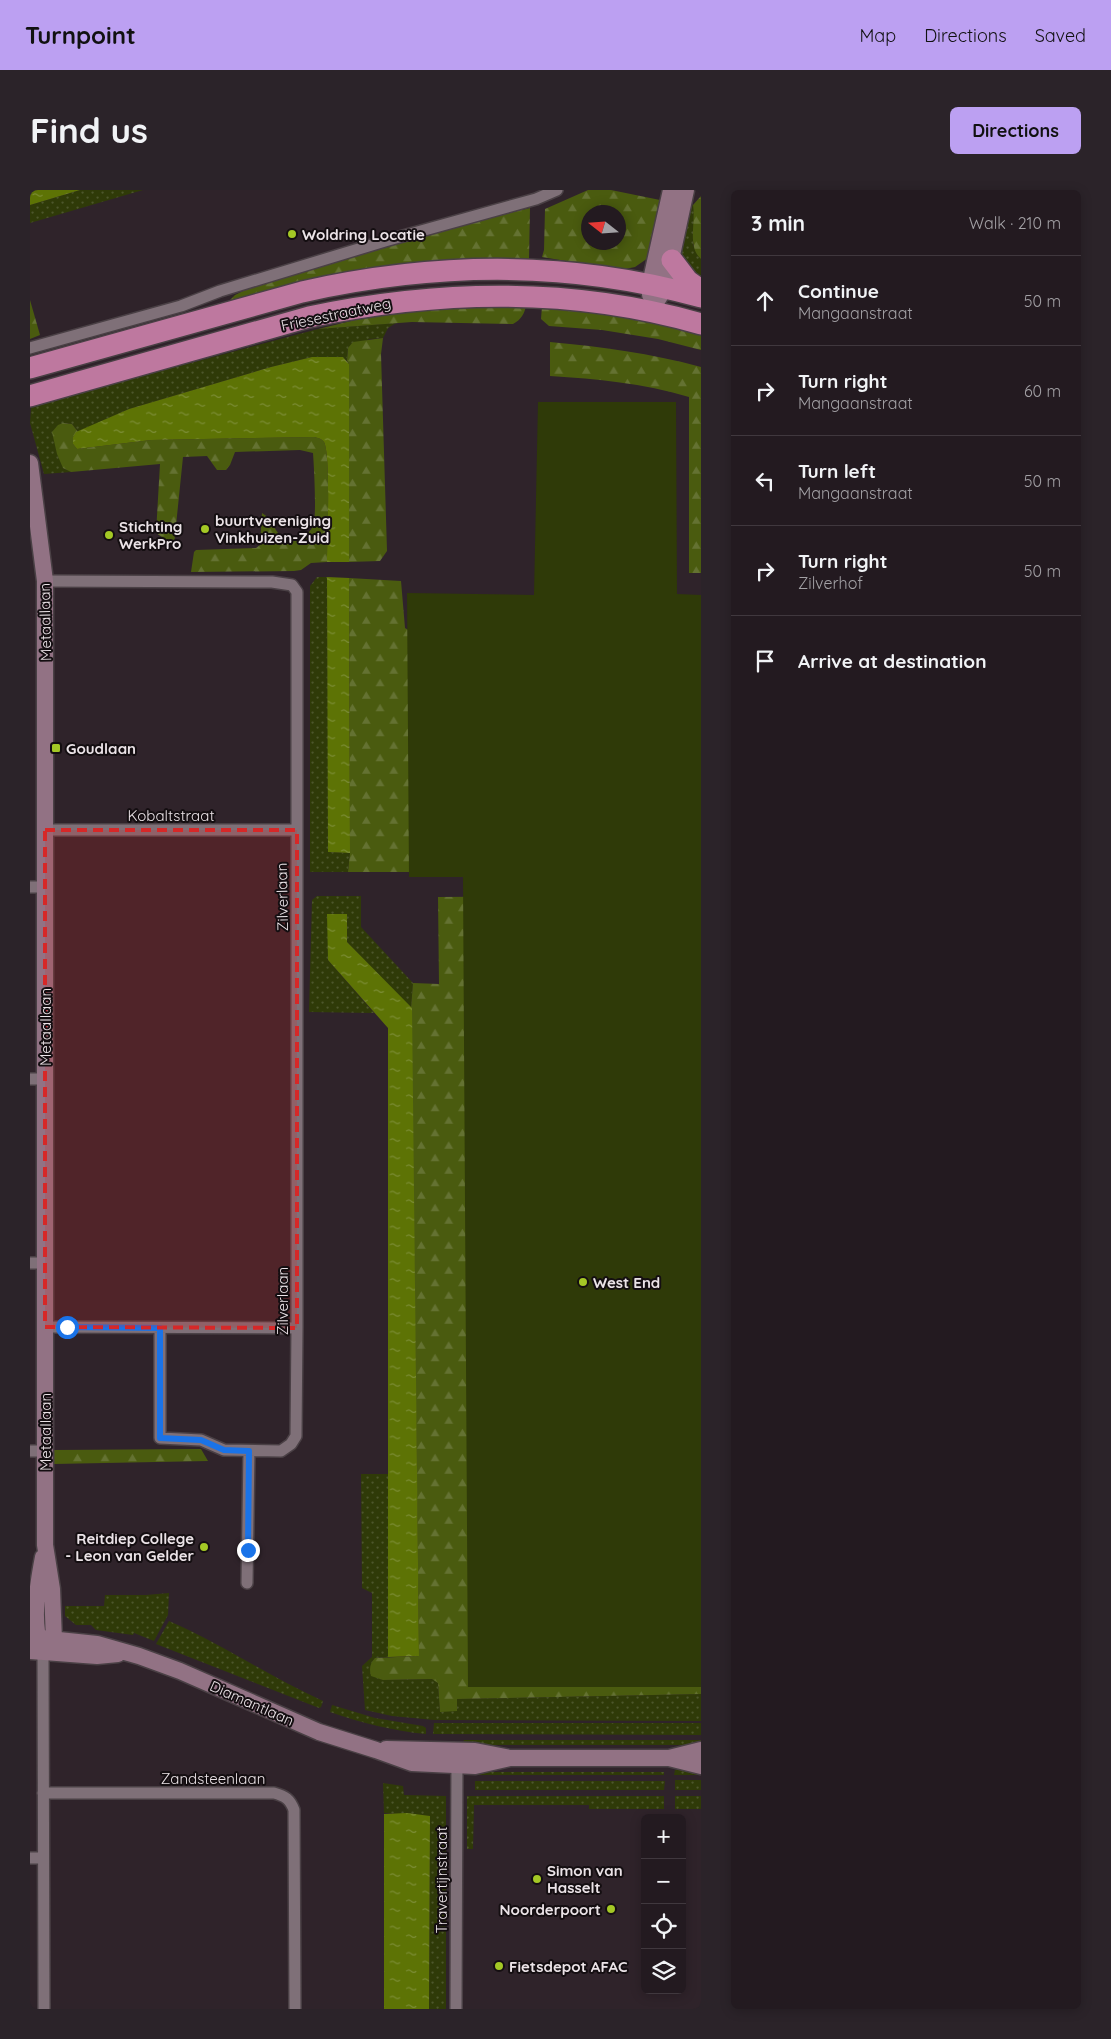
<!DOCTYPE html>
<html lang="en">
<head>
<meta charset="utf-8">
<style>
  body { margin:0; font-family:Quicksand,sans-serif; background:#2b2329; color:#f1f3f6 }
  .controls { position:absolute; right:15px; bottom:15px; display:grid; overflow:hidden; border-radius:8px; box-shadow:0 2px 12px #0003 }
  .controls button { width:45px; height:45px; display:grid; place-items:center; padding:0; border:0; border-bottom:1px solid #40383e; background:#231a20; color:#f1f3f6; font:25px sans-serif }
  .compass { position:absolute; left:551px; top:15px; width:45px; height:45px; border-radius:50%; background:#231a20; box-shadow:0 2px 12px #0003; rotate:287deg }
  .stop { position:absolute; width:15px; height:15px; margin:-11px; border:4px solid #1a73e8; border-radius:50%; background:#fff }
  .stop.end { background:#1a73e8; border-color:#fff; box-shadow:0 1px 5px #0008 }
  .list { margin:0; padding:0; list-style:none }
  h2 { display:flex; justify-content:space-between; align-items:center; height:65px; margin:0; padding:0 20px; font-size:21px }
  h2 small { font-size:16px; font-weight:400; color:#a3a1a5 }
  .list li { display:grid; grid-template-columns:32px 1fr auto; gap:15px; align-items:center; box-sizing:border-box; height:90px; padding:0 20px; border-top:1px solid #40383e }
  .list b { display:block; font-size:19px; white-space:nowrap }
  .list p { margin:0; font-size:16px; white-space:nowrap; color:#a3a1a5 }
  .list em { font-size:16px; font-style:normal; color:#a3a1a5 }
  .icon { flex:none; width:28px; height:28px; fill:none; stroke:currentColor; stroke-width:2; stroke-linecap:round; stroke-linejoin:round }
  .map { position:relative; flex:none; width:671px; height:1819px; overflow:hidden; border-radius:8px }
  header { display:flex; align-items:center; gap:30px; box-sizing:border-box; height:70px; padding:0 25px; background:#bca0f2; color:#111 }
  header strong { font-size:24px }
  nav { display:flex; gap:28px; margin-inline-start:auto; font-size:18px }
  .intro { display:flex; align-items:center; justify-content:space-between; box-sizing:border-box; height:120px; padding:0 30px }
  h1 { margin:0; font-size:35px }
  .button { padding:12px 22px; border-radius:8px; background:#bca0f2; color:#111; font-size:18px; font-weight:700 }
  main { display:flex; gap:30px; padding:0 30px }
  aside { flex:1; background:#231a20; border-radius:8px; box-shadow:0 2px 12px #0003 }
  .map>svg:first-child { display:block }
  .grass { fill:url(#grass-dots) }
  .forest { fill:url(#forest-firs); fill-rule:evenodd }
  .garden { fill:#2f3a08 }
  .water { fill:url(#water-ripples) }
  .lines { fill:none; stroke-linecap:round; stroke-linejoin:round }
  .street-casing { stroke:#4a4045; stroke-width:14 }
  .secondary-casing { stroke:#4a4045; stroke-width:19 }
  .highway-casing { stroke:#4a4045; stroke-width:24 }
  .street { stroke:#7f7078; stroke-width:11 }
  .secondary { stroke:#927284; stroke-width:16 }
  .highway { stroke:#be789f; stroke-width:21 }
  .route { stroke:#1a73e8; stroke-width:6 }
  .marked { fill:#d62828; fill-opacity:0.2; stroke:#d62828; stroke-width:4; stroke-dasharray:10 6; stroke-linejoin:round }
  .poi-dot { fill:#a4c825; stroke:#140e11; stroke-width:2 }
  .labels { text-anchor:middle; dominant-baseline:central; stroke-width:4; stroke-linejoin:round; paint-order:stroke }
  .poi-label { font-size:15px; font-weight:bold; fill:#ebe3e7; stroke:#140e11; text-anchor:start }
  .street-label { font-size:15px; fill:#ebe3e7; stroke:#140e11 }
</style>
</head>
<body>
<header>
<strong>Turnpoint</strong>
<nav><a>Map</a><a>Directions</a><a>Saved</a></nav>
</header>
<div class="intro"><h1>Find us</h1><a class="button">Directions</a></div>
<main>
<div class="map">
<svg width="671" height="1819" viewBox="0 0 671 1819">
  <defs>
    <pattern id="grass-dots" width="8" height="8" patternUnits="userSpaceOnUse" patternTransform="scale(1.25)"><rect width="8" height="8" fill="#2f3a08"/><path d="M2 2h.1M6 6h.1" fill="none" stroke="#4d562c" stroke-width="1.8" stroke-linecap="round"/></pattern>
    <pattern id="forest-firs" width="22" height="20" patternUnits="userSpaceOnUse" patternTransform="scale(1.25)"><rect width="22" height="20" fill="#4a5b0f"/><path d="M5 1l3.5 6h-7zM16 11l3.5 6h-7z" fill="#647232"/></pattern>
    <pattern id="water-ripples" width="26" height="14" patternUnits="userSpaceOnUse" patternTransform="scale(1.25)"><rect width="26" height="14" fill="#5d7305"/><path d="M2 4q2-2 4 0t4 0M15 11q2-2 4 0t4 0" fill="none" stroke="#7c8d36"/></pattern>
  </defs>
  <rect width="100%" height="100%" fill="#2f232a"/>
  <path class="grass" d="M50 0H113L0 33V15Z
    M663 15 665 28 663 55 671 69V90L662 85 649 62 658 16Z
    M366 133 358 138 353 148 340 149 318 158 317 171 313 167H282L241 177 99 219 48 242 42 234 33 233V278L41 282 14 284 0 233 1 218 86 193 288 139Z
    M287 387H297L299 662 320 663 318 682H280V396Z
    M287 706H331V737L383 793 381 818 317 752 298 770 344 823 279 822 282 710Z
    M331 1284H358V1467L345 1468 353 1490 402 1489 408 1492 410 1522 427 1509 671 1504V1531L404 1530 362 1526 335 1520 332 1476 342 1467V1403L332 1398Z
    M139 1403 138 1425 124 1451 104 1443 103 1445 66 1440 61 1435H46L35 1426V1416H74L75 1405H116Z
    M139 1431C192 1454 240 1487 293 1511L291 1517 289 1518 126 1454Z
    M302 1515 345 1528 393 1536 396 1538V1544C363 1541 332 1533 300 1522Z
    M404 1533H671V1545L403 1544Z
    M434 1550H671V1555H432Z
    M671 1580V1585H644L645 1580Z
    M445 1582H634V1585H447Z
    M645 1590H671V1600H645Z
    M445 1591H635L634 1600H445Z
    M353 1593 373 1596 374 1605 416 1606V1819H399L400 1626 354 1623Z
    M437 1606H634V1619H559V1615H444L443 1659H437Z
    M645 1606H671V1619H645Z"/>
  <path class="forest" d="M558 0H581L630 10 618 68 605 77 590 80 512 67 514 60 515 19ZM558 22H588V52H558Z
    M671 6V69C657 57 666 33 663 15Z
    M500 18 499 70 195 115 205 105 215 100 424 36Z
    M0 110 10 145 0 149Z
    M496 115C495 123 491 130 483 134L382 132 288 139 342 126 414 117Z
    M512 116 595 124 671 143V160L628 149 572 140 519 136 511 129Z
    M353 148 351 164 357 361 350 371 319 372V174L317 171 318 158 323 152Z
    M520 152C574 157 619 163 671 177V383H659V207C613 193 567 189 520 186Z
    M33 233 42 234 48 242 43 247V254L47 259 121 250 284 247C288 248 291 248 294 252 301 265 297 351 297 372L281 373 271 380 264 381 161 382 164 362 166 360 226 358 230 355 232 323C243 329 244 343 255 349 266 354 278 346 283 336 287 327 284 276 283 263L270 260 205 262 200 275 196 280H187L177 266 153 267 144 355 126 343 130 274 41 282 33 278 27 264 22 242 28 235Z
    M319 388 371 391 375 438 391 448 426 682H318L320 663Z
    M592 706 671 1475V1504L427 1509V1521L410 1522 408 1493 402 1489 353 1490 341 1486C339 1479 340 1473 345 1468L389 1466 381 818 383 793 409 794 408 707Z
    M171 1259 178 1271 23 1274V1260Z"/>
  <path class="garden" d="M508 212H646L647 404 671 405V1497H438L433 687H379L377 403 504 405Z"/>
  <path class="water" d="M0 0H50L0 15Z
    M282 167H313L319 174V372H297C297 351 301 265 294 252 291 248 288 248 284 247L121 250 47 259 43 254V247L46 242 99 219 241 177Z
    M297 387 319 388 320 663 298 662Z
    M297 724H317V752L382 818 389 1466 358 1467V838L298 770Z
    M377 1623 400 1626 399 1819H354V1624Z"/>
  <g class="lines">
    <defs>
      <path id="street" d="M0 158 151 116 190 101 355 51 506 9 527 0
        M15 391 242 392 262 395 267 402V1138L266 1246 261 1254 251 1261 194 1260 171 1250 130 1248V1138
        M15 640H267
        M0 697H15
        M0 889H15
        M0 1073H15
        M15 1137 267 1138
        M0 1261H15
        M217 1393 219 1261
        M13 1462 14 1819
        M13 1603H244C255 1606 260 1609 264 1620L265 1819
        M0 1668H13
        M426 1819 427 1568"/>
      <path id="secondary" d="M620 105V94L641 0
        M620 122 635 98 656 0
        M0 273 15 391V1355L22 1399 24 1450 13 1462
        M0 1447 67 1454 109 1466 150 1481 289 1542 346 1560 382 1573 445 1576 480 1568
        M11 1457C1 1432 8 1393 13 1367
        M0 1461 67 1466 88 1464
        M356 1559 445 1561 480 1568H639L671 1576
        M639 1568 671 1560"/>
      <path id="highway" d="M642 70 658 91 671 100
        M0 178 272 102C405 72 539 70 671 107
        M0 206 279 127C408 100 543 97 671 134"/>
    </defs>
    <use href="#street" class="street-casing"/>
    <use href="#secondary" class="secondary-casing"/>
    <use href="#highway" class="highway-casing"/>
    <use href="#street" class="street"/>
    <use href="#secondary" class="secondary"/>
    <use href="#highway" class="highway"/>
  </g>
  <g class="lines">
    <path class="route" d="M37 1137 130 1138V1248L171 1250 194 1260 219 1261 218 1360"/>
  </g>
  <path class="marked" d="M15 640H267V1138L15 1137Z"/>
  <g class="poi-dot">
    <circle cx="262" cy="44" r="5"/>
    <circle cx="175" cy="339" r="5"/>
    <circle cx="79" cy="345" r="5"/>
    <rect x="21" y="553" width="10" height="10" rx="2.5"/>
    <circle cx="553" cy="1092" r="5"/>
    <circle cx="174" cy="1357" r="5"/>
    <circle cx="507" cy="1689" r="5"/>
    <circle cx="581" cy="1719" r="5"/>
    <circle cx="469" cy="1776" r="5"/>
  </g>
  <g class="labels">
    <g class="poi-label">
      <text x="272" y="44">Woldring Locatie</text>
      <text x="185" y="330">buurtvereniging<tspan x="185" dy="17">Vinkhuizen-Zuid</tspan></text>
      <text x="89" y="336">Stichting<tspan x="89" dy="17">WerkPro</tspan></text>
      <text x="36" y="558">Goudlaan</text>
      <text x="563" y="1092">West End</text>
      <text x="164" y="1348" text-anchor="end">Reitdiep College<tspan x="164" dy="17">- Leon van Gelder</tspan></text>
      <text x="517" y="1680">Simon van<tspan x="517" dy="17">Hasselt</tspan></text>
      <text x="571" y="1719" text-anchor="end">Noorderpoort</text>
      <text x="479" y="1776">Fietsdepot AFAC</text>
    </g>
    <g class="street-label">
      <text transform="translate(306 124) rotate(-12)">Friesestraatweg</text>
      <text transform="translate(15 432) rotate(-91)">Metaallaan</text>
      <text x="141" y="625">Kobaltstraat</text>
      <text transform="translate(252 707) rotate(-91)">Zilverlaan</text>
      <text transform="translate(15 837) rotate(-90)">Metaallaan</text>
      <text transform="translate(252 1111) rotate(-90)">Zilverlaan</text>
      <text transform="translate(15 1242) rotate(-90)">Metaallaan</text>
      <text transform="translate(222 1513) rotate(24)">Diamantlaan</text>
      <text x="183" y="1588">Zandsteenlaan</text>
      <text transform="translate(411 1690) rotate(-90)">Travertijnstraat</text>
    </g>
  </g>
</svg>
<div class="controls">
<button>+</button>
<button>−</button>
<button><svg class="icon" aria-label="locate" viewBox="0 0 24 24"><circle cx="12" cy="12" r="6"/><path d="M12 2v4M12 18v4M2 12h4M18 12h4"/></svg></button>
<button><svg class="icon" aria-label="layers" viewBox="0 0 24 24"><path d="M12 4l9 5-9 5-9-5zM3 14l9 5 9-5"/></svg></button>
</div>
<svg class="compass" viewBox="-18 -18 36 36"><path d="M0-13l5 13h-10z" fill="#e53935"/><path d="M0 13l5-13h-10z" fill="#a3a1a5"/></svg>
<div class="stop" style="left:37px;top:1137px"></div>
<div class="stop end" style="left:218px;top:1360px"></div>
</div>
<aside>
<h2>3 min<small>Walk · 210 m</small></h2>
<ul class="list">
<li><svg class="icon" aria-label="ahead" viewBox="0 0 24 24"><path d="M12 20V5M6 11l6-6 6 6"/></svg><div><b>Continue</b><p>Mangaanstraat</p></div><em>50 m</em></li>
<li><svg class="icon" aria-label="right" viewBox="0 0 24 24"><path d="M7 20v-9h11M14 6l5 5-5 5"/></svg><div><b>Turn right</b><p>Mangaanstraat</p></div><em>60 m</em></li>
<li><svg class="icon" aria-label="left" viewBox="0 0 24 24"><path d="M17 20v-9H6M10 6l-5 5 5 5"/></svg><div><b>Turn left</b><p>Mangaanstraat</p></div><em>50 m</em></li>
<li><svg class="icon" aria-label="right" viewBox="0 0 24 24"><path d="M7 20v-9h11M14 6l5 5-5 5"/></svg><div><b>Turn right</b><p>Zilverhof</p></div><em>50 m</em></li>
<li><svg class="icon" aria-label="arrive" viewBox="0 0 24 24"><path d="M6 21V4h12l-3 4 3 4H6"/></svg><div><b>Arrive at destination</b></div></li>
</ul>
</aside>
</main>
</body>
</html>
